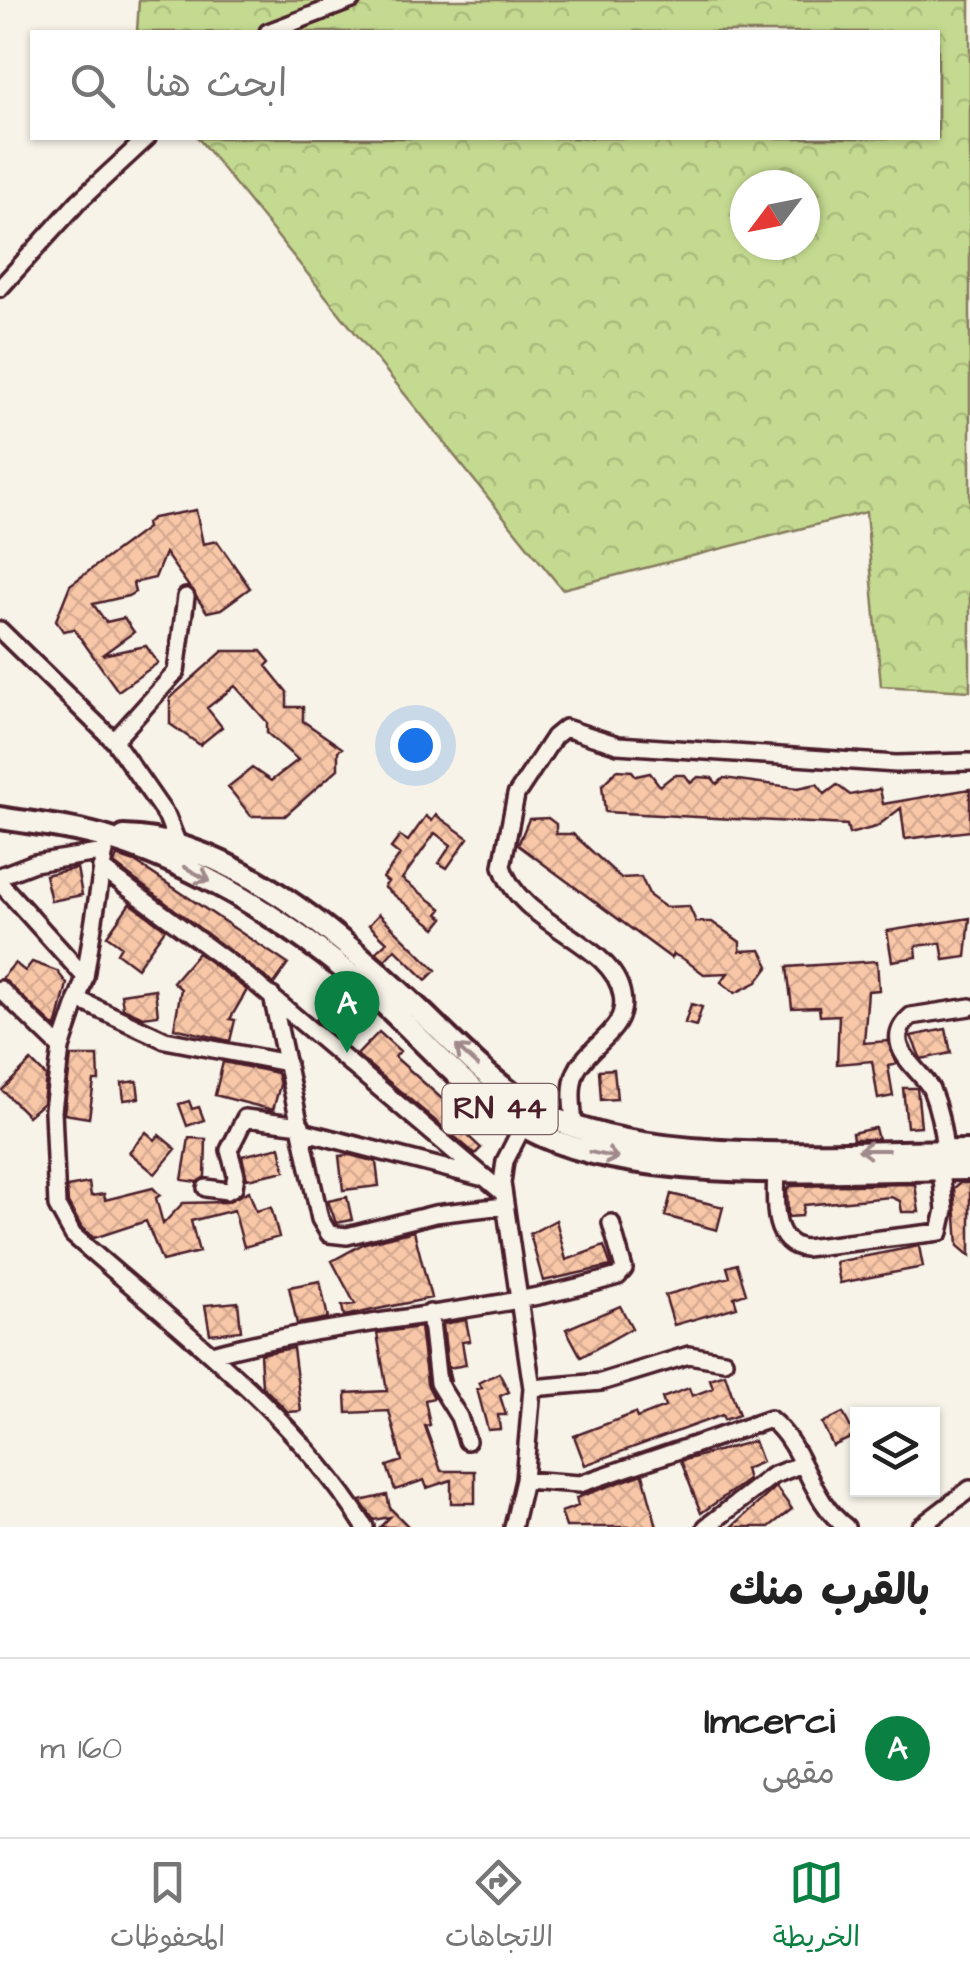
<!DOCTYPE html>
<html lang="ar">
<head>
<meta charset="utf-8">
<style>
  body { margin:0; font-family:"Architects Daughter","Playpen Sans Arabic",sans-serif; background:#f2f2f2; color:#222; direction:rtl }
  .controls { position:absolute; right:30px; bottom:30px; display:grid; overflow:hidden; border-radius:0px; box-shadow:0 2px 8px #0004 }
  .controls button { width:90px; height:90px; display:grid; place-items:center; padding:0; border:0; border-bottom:2px solid #e0e0e0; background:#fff; color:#222; font:50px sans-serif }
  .compass { position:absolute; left:730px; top:170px; width:90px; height:90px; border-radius:50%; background:#fff; box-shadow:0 2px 8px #0004; rotate:238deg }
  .you { position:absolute; left:415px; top:745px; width:35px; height:35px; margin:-25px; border:8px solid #fff; border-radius:50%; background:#1a73e8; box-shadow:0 0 0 15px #1a73e833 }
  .badge { display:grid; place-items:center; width:65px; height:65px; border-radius:50%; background:#0b8043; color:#fff; font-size:32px; font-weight:700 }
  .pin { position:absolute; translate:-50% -82px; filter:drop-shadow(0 2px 5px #0008) }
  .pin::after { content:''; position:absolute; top:52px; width:35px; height:30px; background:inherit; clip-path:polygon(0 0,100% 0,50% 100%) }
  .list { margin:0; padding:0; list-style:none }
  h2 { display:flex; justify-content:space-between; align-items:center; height:130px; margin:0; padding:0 40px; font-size:42px }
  h2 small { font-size:32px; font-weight:400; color:#767676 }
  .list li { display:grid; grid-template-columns:65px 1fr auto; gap:30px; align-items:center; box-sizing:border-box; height:180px; padding:0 40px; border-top:2px solid #e0e0e0 }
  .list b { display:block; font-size:38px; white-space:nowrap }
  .list p { margin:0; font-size:32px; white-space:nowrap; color:#767676 }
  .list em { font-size:32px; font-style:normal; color:#767676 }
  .icon { flex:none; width:55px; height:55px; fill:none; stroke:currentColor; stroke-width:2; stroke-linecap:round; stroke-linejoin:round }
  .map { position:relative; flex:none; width:970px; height:1527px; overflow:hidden; direction:ltr }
  .search { position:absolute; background:#fff; box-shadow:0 2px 8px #0004; left:30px; right:30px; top:30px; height:110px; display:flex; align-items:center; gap:25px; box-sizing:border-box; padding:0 35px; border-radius:0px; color:#767676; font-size:38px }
  .sheet { height:310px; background:#fff }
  nav { display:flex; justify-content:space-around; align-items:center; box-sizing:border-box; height:140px; border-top:2px solid #e0e0e0; background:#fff; font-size:28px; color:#767676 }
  nav a { display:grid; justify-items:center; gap:5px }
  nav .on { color:#0b8043 }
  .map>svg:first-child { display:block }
  .forest { fill:url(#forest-crowns); stroke:#877c5e; stroke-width:2.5; fill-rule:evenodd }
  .building { fill:url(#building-cross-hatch); stroke:#4a1f2b; stroke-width:2.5 }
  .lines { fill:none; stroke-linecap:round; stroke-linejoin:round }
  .minor-casing { stroke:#4a1f2b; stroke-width:22 }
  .major-casing { stroke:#4a1f2b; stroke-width:28 }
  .minor { stroke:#f7f3e8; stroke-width:15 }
  .major { stroke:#f7f3e8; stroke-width:20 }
  .oneway { stroke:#a0898a }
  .labels { text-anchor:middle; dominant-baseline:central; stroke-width:10; stroke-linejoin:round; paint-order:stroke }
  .shield { fill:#f7f3e8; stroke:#7e5f64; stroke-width:2.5 }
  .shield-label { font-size:30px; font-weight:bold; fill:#4a1f2b }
</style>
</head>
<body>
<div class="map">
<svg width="970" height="1527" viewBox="0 0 970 1527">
  <defs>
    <pattern id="forest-crowns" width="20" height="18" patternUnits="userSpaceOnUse" patternTransform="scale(2.5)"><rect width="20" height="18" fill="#c4da90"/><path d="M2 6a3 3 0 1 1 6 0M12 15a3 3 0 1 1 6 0" fill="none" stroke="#aabb7c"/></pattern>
    <pattern id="building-cross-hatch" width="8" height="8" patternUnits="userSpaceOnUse" patternTransform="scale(2.5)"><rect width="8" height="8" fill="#f8c7a8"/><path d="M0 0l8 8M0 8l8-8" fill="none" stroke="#d6aa91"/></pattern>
  </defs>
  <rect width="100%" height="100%" fill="#f7f3e8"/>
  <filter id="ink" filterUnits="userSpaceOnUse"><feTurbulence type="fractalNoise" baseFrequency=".01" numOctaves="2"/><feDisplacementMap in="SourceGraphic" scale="20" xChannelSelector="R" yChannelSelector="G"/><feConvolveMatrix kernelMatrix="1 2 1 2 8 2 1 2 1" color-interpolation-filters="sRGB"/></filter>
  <g filter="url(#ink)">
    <path class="forest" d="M139 0H970V691L881 686 866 512 562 589 198 138H938V32H137ZM745 185H805V245H745Z"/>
    <path class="building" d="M196 510 203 544 217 541 250 588 221 609 207 612 165 553 155 578 133 583 135 592 128 596 93 604 106 622 124 618 134 632 102 655 146 646 158 663 118 691 74 629 63 631 56 620 70 585 147 528 146 523 153 518Z
      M223 651H261L270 662 266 666 287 692V707H303V721L342 748 338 751V769L285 816H251L228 787 252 768 271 781 298 760 267 733V722L235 686 207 708 222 727 200 745 170 724V698Z
      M617 770 632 771 636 776 650 773 660 786 674 775H685L691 783 698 777 712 778 717 784 724 778 798 788 817 784 825 794 837 785 850 795 880 789 883 804 970 789V831L905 839 901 808 876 827 849 834 847 825 605 812 602 785Z
      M436 815 468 838 447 868 439 863 451 845 435 833 402 879 442 909 438 914 444 918 436 928 384 887 388 882 383 878 400 855 391 848 400 836 408 841 426 816 432 821Z
      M548 818 556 824V834H573L621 878 641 877 650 896 665 907 689 906 696 922H712L740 942V951L761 950 769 966 757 982 735 993 721 982 728 973 704 974 685 960 673 954 671 958 518 845 529 819Z
      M117 856 135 862 288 964 274 984 114 864Z
      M77 868 82 895 51 901 45 875Z
      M130 903 165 929 137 968 117 953 121 946 107 936Z
      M379 914 436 970 426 980 395 949 385 960 376 952 387 942 369 925Z
      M970 918 966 957 944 960 941 943 916 946 917 957 892 961 887 931Z
      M198 953 247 990 230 1019 235 1020 230 1041 174 1028 181 989 173 982Z
      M877 961 879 990 868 991 864 1043 888 1041 897 1064 888 1066 893 1096 878 1099 872 1061 837 1064 839 1015 820 1016 819 1007 792 1008 787 967Z
      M32 962 57 971 67 984 56 1028 2 978 15 963 25 971Z
      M155 989 158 1015 143 1017 123 1008 121 994Z
      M331 1001 353 1017 337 1038 316 1020Z
      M691 1004 702 1007 696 1026 685 1023Z
      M946 1029 951 1053 921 1059 911 1036Z
      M379 1032 400 1051 395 1057 476 1129 469 1137 481 1148 475 1154 357 1055Z
      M71 1056H98L99 1081H94L89 1118 64 1114Z
      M31 1061 46 1076 43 1103 28 1116 2 1090Z
      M223 1062 277 1073 280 1085 273 1110 215 1095Z
      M614 1069 617 1099 601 1100 599 1070Z
      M137 1081 139 1098 124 1100 122 1083Z
      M903 1088H917L921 1126 907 1127Z
      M189 1101 192 1109 199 1107 204 1120 187 1126 179 1104Z
      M875 1128 878 1139H853L852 1133Z
      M146 1132 155 1140 159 1135 176 1149 155 1174 129 1152Z
      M189 1138 206 1139 205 1177 197 1182 182 1180Z
      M280 1147 285 1171 247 1179 242 1156Z
      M350 1155 376 1162 379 1186 343 1190 339 1156Z
      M89 1183 91 1196 104 1194 105 1200 153 1188 160 1195 156 1198 163 1224 183 1203 227 1202 249 1191 256 1211 271 1207 279 1237 244 1247 234 1210 191 1221 199 1252 162 1261 146 1221 94 1238 82 1228 68 1203 67 1187Z
      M960 1183H970V1256L958 1246 954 1188Z
      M915 1184 919 1212H902L900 1201 891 1197 804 1205 802 1216 788 1217 787 1189 791 1186Z
      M671 1194 723 1207 717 1230 665 1216Z
      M347 1197 352 1220 336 1223 328 1201Z
      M556 1220 566 1260 604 1246 611 1266 543 1281 530 1234Z
      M414 1231 431 1298 344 1316 342 1306 355 1304 332 1261 365 1243Z
      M919 1246 923 1267 840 1283 836 1262Z
      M737 1264 746 1293 734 1297 737 1307 674 1325 665 1295 730 1277 727 1267Z
      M320 1281 328 1318 297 1324 289 1287Z
      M238 1302 241 1331 210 1334 205 1305Z
      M620 1306 632 1328 581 1357 566 1329Z
      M466 1320 470 1341 462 1342 466 1365 448 1368 451 1382 449 1379 443 1324Z
      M420 1327 427 1384 434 1398 425 1400 430 1425 425 1426 441 1471H475V1503H451V1480L427 1488 424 1480 395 1490 387 1466 402 1461 389 1411 347 1413 346 1393 387 1391 377 1333Z
      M293 1348 301 1411 288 1412 262 1386 260 1354Z
      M499 1373 509 1392 500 1396 506 1415H498L500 1429 488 1430 477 1389 482 1388 479 1383Z
      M725 1374 739 1415 724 1420 722 1415 585 1465 574 1436 635 1413 637 1418 665 1407 662 1398 689 1388 692 1396 713 1388 710 1379Z
      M843 1413 855 1436 833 1446 822 1423Z
      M754 1441 762 1462 745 1469 748 1480 701 1513 681 1461Z
      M643 1474 657 1527H566L561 1512 578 1506 576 1498Z
      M776 1487 792 1509 769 1527H732Z
      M387 1495 390 1508 409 1527H380L390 1517 374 1520 360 1501Z"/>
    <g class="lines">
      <defs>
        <path id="minor" d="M268 32 352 0
          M0 288 79 201 147 138
          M0 630 114 741
          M107 837 85 977 61 1048 53 1110 57 1206 73 1235C177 1327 290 1409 365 1527
          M177 842 167 817 114 741 176 672 186 597
          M101 868 247 976 502 1192
          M0 876 34 863 105 852
          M0 883 85 977
          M0 989 61 1048
          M272 996 320 1219 329 1234 347 1236 435 1214 504 1206
          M77 999 165 1040 287 1063
          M574 1126C573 1109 569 1089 576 1072 589 1043 629 1032 622 995 613 941 519 926 502 866L516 795 554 737 565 728 618 745 896 764 970 762
          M302 1131 480 1177
          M945 1151C943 1130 939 1109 931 1089 923 1071 877 1045 911 1016L970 1007
          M776 1164C776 1193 768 1244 805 1248L940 1232 945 1210 941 1169
          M206 1188 227 1191 234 1187 236 1175 229 1150 245 1118 301 1125
          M430 1313 438 1383 459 1417 467 1441
          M212 1354C345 1318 486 1316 618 1276L624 1269 611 1223
          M532 1388 601 1382 689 1355 724 1361
          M524 1480 580 1484 770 1419C805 1447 809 1500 846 1527
          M513 1527 524 1480 532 1388 502 1183 505 1161 528 1116
          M706 1527 772 1476 802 1464
          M920 1527 970 1489"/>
        <path id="major" d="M0 818C37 824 76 828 111 839 208 869 294 926 370 991 426 1040 474 1104 543 1136 649 1185 851 1169 970 1169
          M124 837C227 838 342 937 414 1005 458 1046 499 1094 555 1119 659 1166 854 1151 970 1151"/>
      </defs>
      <use href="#minor" class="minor-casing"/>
      <use href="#major" class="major-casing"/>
      <use href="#minor" class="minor"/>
      <use href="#major" class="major"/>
    </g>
    <defs><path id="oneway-shaft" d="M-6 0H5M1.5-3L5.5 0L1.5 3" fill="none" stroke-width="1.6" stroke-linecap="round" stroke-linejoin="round" transform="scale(2.5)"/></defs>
    <g class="oneway">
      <use href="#oneway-shaft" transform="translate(197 874) rotate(29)"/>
      <use href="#oneway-shaft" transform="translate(467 1056) rotate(-137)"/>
      <use href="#oneway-shaft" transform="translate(873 1150) rotate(180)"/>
      <use href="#oneway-shaft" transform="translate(604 1155) rotate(12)"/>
    </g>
  </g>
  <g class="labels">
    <rect class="shield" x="442.5" y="1084" width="115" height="50" rx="8"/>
    <g class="shield-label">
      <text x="500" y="1109">RN 44</text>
    </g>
  </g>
</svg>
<div class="controls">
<button><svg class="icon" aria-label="layers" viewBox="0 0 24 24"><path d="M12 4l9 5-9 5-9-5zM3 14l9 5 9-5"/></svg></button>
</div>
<svg class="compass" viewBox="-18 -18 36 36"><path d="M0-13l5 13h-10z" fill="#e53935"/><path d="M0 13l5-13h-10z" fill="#767676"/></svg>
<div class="you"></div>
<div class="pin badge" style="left:347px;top:1053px">A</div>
<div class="search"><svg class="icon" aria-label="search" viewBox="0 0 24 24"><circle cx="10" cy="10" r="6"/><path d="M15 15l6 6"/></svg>ابحث هنا</div>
</div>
<section class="sheet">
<h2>بالقرب منك<small></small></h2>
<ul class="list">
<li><span class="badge">A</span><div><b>Imcerci</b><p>مقهى</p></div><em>160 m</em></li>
</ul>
</section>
<nav>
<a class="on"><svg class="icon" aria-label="map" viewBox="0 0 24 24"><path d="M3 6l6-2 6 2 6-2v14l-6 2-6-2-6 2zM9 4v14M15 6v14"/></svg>الخريطة</a>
<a><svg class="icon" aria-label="directions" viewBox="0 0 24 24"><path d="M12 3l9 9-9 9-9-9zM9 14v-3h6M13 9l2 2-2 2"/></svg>الاتجاهات</a>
<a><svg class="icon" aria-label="saved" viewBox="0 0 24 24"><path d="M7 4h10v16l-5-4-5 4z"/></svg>المحفوظات</a>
</nav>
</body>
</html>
